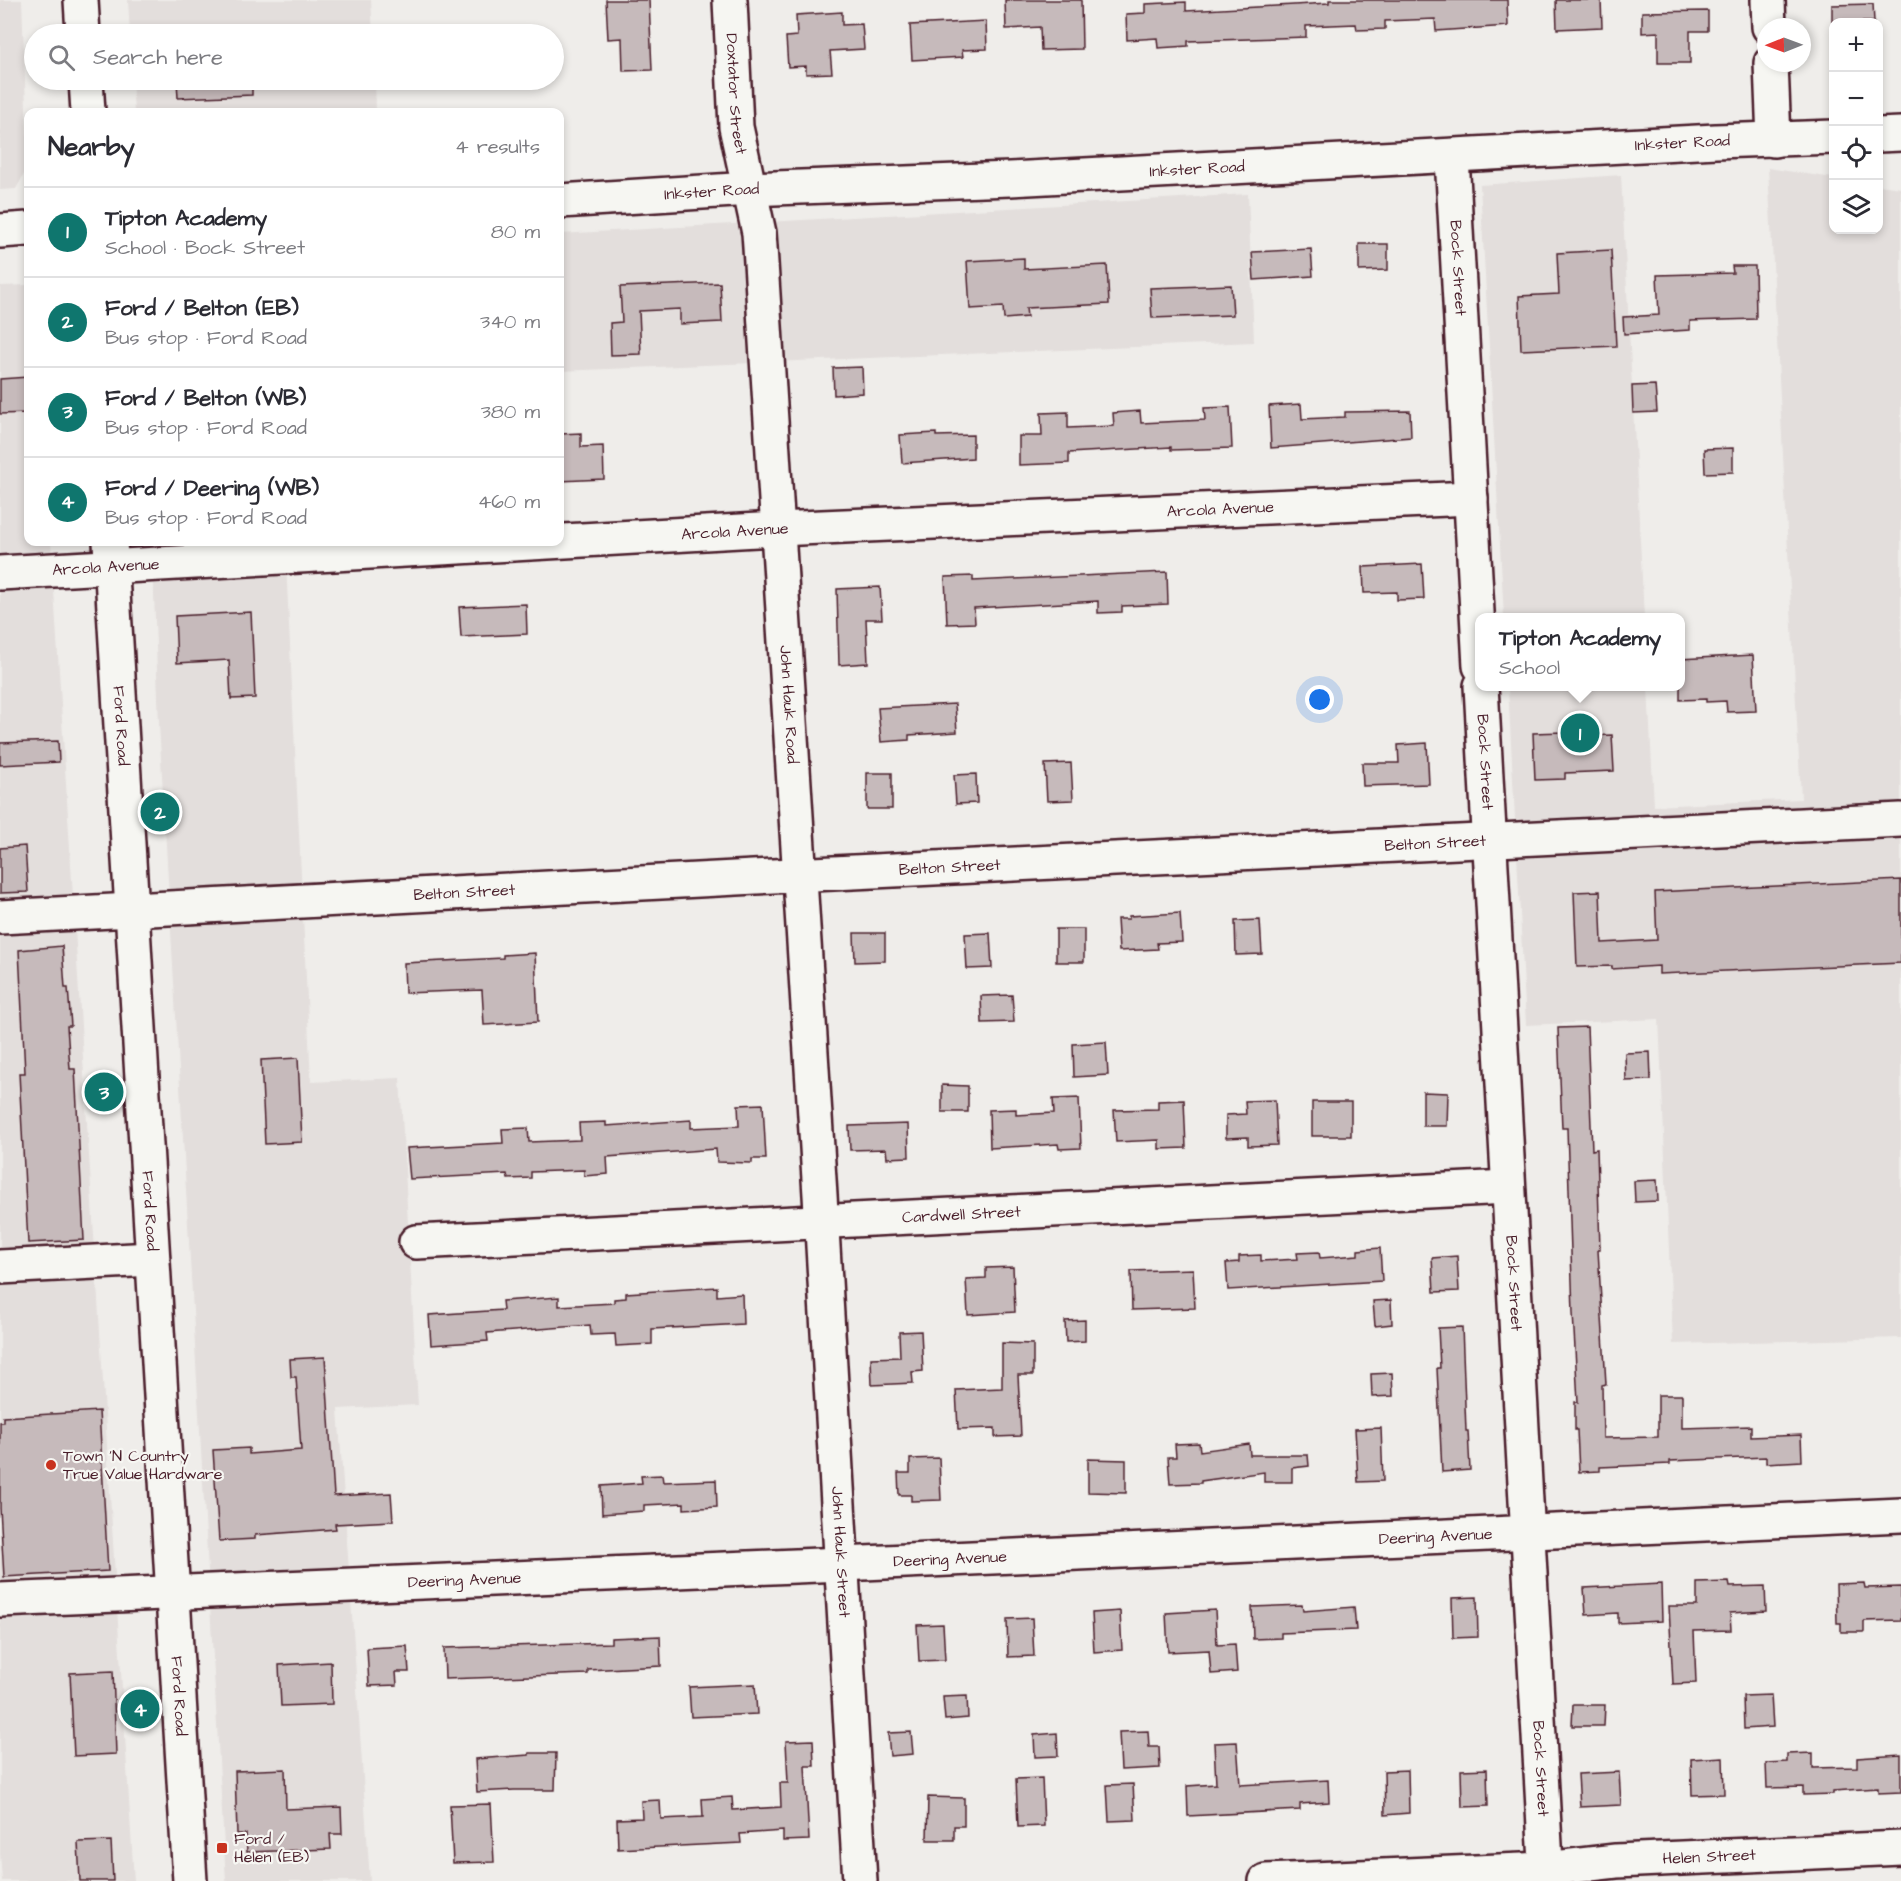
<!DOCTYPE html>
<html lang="en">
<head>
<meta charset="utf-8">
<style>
  body { margin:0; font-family:"Architects Daughter",sans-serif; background:#f2f2f3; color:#2b2b33 }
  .controls { position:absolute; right:18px; top:18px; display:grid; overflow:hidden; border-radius:12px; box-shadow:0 3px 9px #0003 }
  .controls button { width:54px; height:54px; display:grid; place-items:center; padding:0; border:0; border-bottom:2px solid #e1e1e2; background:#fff; color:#2b2b33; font:30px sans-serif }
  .compass { position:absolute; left:1757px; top:18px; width:54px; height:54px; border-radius:50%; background:#fff; box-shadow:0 3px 9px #0003; rotate:269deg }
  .you { position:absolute; left:1320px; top:700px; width:21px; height:21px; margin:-15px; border:4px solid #fff; border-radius:50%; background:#1a73e8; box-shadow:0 0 0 9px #1a73e833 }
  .badge { display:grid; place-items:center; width:39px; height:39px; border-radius:50%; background:#0f766e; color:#fff; font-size:20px; font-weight:700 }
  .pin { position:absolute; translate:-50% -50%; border:3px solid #fff; box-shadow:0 2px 6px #0006 }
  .popup { position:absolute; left:1475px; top:613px; width:210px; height:78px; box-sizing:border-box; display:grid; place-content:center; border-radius:12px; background:#fff; filter:drop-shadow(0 2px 4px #0005); font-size:20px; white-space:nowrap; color:#7c7c81 }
  .popup b { font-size:22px; color:#2b2b33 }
  .popup::after { content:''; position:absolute; left:50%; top:100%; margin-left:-12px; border:12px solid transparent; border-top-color:#fff }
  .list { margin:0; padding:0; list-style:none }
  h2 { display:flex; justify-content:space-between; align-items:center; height:78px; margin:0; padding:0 24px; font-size:26px }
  h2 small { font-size:20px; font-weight:400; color:#7c7c81 }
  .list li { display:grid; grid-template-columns:39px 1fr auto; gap:18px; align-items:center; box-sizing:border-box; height:90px; padding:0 24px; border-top:2px solid #e1e1e2 }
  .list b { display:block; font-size:22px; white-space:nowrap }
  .list p { margin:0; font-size:20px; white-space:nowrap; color:#7c7c81 }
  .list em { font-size:20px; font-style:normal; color:#7c7c81 }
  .icon { flex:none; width:33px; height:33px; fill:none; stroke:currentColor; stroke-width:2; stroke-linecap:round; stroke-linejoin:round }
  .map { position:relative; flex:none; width:1901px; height:1881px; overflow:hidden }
  .search { position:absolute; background:#fff; box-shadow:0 3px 9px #0003; left:24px; top:24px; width:540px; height:66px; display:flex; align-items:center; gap:15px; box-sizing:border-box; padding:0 21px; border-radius:33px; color:#7c7c81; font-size:22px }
  .panel { position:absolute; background:#fff; box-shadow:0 3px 9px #0003; left:24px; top:108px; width:540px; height:438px; border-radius:12px }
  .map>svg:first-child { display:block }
  .built { fill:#e3dedc }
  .building { fill:#c6babb; stroke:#4a1f2b; stroke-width:1.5 }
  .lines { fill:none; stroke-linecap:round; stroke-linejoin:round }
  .minor-casing { stroke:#4a1f2b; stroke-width:38 }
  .major-casing { stroke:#4a1f2b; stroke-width:38 }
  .minor { stroke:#f6f6f2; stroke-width:33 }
  .major { stroke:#f6f6f2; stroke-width:33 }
  .poi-dot { fill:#c8321e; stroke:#f6f6f2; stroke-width:2 }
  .labels { text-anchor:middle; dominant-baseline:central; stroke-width:4.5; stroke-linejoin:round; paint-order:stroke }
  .street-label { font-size:16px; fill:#4a1f2b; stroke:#f6f6f2 }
  .poi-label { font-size:16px; fill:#4a1f2b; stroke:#f6f6f2; text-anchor:start }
</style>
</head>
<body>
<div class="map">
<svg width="1901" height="1881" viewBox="0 0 1901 1881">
  <rect width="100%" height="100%" fill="#efedea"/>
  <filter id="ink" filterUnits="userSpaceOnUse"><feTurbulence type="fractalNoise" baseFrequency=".0167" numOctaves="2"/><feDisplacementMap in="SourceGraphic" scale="12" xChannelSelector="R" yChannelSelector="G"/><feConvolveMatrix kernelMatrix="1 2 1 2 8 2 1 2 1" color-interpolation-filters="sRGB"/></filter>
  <g filter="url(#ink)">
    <path class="built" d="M0 0H22L28 162V167L16 189 0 190Z
      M128 0H371L373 34H130Z
      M132 80H375L376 112H134Z
      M1768 168 1833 178 1834 230H1878L1879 185 1901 188V1338L1673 1344 1659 1019 1526 1025 1508 687H1648L1654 806 1801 799Z
      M1621 175 1644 617H1504L1480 185Z
      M1248 194 1254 342 560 371V234Z
      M28 285V542H51L134 1881H2L0 1853V286Z
      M152 542H285L311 1082 400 1078 418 1405 338 1409 370 1881H226L159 724Z"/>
    <path class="building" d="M606 0H649L652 70 623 71 622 38 608 39Z
      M1005 0H1081L1082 49 1041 50 1040 27 1006 29Z
      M1329 0H1507L1508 26 1436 31 1435 19 1385 21V29L1357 30 1356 24 1306 26V37L1188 41V46L1158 48 1157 38 1127 40 1126 14 1145 13V4L1186 2V11L1329 3Z
      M1556 0H1601L1602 27 1557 29Z
      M1873 4 1874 22H1832V5Z
      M1708 11V31H1690V63H1658V32L1642 33V12Z
      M842 12V25L862 24 864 49 830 51 832 73 806 74V66L788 67 786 37 797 36 796 15Z
      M986 21 987 49 962 50 963 57 912 60 910 25Z
      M177 80H252V95L178 98Z
      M1359 244H1388V270L1359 271Z
      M1311 249 1313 276 1254 280 1252 252Z
      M1611 250 1616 346 1521 350 1519 296 1559 294 1557 253Z
      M1024 258V269L1107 265 1109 304 1026 308 1027 317 1004 319 1003 307 970 309 967 261Z
      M1732 266H1755L1756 319 1690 321V330L1624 334 1623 317 1659 315 1657 275 1733 273Z
      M720 283 722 322 680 324V309L639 311 641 354 611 355 610 323 622 322 620 287Z
      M1231 285 1233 315 1152 318 1150 288Z
      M862 367 863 393 834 395 833 368Z
      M28 377V413L0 414V379Z
      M1655 385 1657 412 1633 413 1632 386Z
      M1301 404 1302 419 1345 417V412L1410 411 1411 437 1271 448 1269 406Z
      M1230 407 1232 448 1171 450V447L1069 453V463L1019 465V436H1042L1041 413 1068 412V428L1114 426 1113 413 1140 411 1141 423 1205 420 1204 408Z
      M581 433V447L603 446 604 479 560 481V434Z
      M936 433V436L973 435V458L902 463 900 435Z
      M1733 448V472L1705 473 1704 449Z
      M1422 564 1424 599 1397 600V592L1364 593 1363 567Z
      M1167 572 1168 604 1122 606V612L1098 613V601L974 608 975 623 947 624 945 577 973 576V581Z
      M880 587 882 619H866L868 663 839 665 837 589Z
      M526 604 527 634 461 637 459 607Z
      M251 612 255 698 231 699 229 660 177 663 175 616Z
      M1753 655 1756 711 1727 712 1726 701 1706 702V699L1680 700V659Z
      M955 704 957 732 909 735V740L881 742 878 708Z
      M1564 732V737L1612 735 1614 771 1565 773V779L1535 780 1533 733Z
      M58 741 59 762 0 765V743Z
      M1427 743 1429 784 1363 786 1362 763H1399L1398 745Z
      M1071 763 1073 800 1047 801 1045 764Z
      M867 773H892V809H867Z
      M976 774 977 803 956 804 954 775Z
      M25 846 28 892 0 893V848Z
      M1901 880V963L1659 974V966L1612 969V966L1577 967 1574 892 1600 891 1602 943 1657 940 1655 892Z
      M1180 913 1182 942 1157 943 1158 949 1119 951 1117 919H1129V916Z
      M1260 920 1262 954 1236 955 1235 921Z
      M1056 929H1084V962H1056Z
      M854 933H885V961L855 962Z
      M990 933 992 968 967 969 965 934Z
      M62 946 65 988H68L71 1026H67L70 1069H75L84 1240 28 1243 19 1073H25L19 950Z
      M535 953 538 1022 484 1025 482 990 405 993 404 963 503 958V955Z
      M1012 995 1014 1022 982 1023 981 996Z
      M1587 1027 1592 1150 1597 1149 1600 1250H1598L1606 1384 1602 1385 1603 1438 1658 1437V1395H1682V1428L1751 1426V1437L1801 1435 1802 1461 1766 1463V1457L1670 1461V1464L1600 1467V1471L1579 1472 1577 1430H1575V1402H1578L1573 1313 1567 1128H1562L1558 1028Z
      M1106 1042 1108 1075 1074 1077 1073 1044Z
      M1650 1052 1651 1080 1626 1081 1625 1053Z
      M298 1058 302 1142 265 1144 261 1060Z
      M942 1085 968 1086V1112H942Z
      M1423 1092 1448 1093 1447 1126H1423Z
      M1079 1098 1081 1148 1059 1149 1058 1144 990 1148 989 1110 1016 1109V1115L1054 1113 1053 1099Z
      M1184 1100 1186 1148 1159 1149V1140L1116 1142 1114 1110 1158 1109V1101Z
      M1275 1100 1277 1145 1248 1146V1137L1226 1138V1115L1246 1114 1245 1101Z
      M1312 1102H1351V1136H1312Z
      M763 1104 766 1159H752V1163L717 1162 716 1149 607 1157 608 1174 584 1176V1170L531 1172V1178L508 1179 507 1174 410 1179 407 1148 503 1143 502 1129 528 1128 529 1142 580 1140 579 1123 606 1122V1126L691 1120V1128L739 1126 738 1105Z
      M908 1124 909 1157 887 1158 886 1149 850 1150 849 1126Z
      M1657 1180 1658 1201 1635 1202 1634 1181Z
      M1380 1248 1382 1281 1228 1290 1226 1263 1239 1262V1256L1261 1255V1261L1298 1259 1297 1253 1319 1252 1320 1258 1358 1255V1250Z
      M1457 1256 1459 1291 1434 1292 1432 1258Z
      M1013 1267 1015 1312 968 1315 966 1279 986 1278V1268Z
      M1193 1269 1195 1308 1132 1310 1131 1271Z
      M717 1287V1296L742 1294 743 1324 652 1329V1344L616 1346 615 1334 591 1335 590 1325 487 1333 488 1341 431 1345 429 1315 503 1310 502 1301 559 1297V1306L614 1303V1299L626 1298V1293Z
      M1391 1300 1392 1324 1375 1326 1373 1301Z
      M1085 1320V1341L1066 1342 1065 1321Z
      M1462 1327 1466 1431H1468L1470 1470 1442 1472 1437 1368H1440L1438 1328Z
      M921 1331 923 1371 912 1372 913 1383 872 1385 871 1358 900 1357 899 1332Z
      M1002 1343 1033 1344V1375H1018L1021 1436 995 1437V1428L958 1429 956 1390 1002 1388Z
      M325 1357 334 1496 391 1493 393 1521 335 1524 336 1529 255 1535V1539L219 1541 213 1450 249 1448V1454L301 1450 296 1377H291L290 1359Z
      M1392 1373 1393 1396 1372 1397 1371 1374Z
      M99 1411 108 1571 4 1577 0 1508V1422H3V1417Z
      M1381 1428 1383 1481 1358 1482 1355 1429Z
      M1199 1443 1200 1451 1249 1444 1250 1455H1308L1309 1466 1292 1468V1482H1264V1472L1201 1481V1483L1170 1484 1168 1457H1176L1175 1444Z
      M939 1458 941 1500 911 1501V1495H899L898 1473H910V1459Z
      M1088 1459 1126 1460V1493L1088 1492Z
      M662 1475 663 1482 716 1480 717 1507 684 1509V1503L644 1505V1511L602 1514 601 1486 642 1483 641 1476Z
      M1729 1582 1730 1587 1765 1586 1766 1611 1730 1613 1731 1630 1694 1631 1696 1683 1673 1684 1669 1606H1697V1583Z
      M1864 1583 1865 1588 1901 1587V1620L1864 1621V1632H1841V1623H1837L1836 1584Z
      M1661 1584 1662 1621 1618 1623V1613L1586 1615 1584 1588Z
      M1477 1597 1478 1637 1453 1638 1452 1598Z
      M1302 1605 1303 1611 1354 1607 1356 1630 1281 1633V1638L1253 1639 1252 1607Z
      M1215 1610 1217 1645 1235 1644 1237 1672 1211 1674 1209 1650 1168 1652 1166 1613Z
      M1120 1611 1122 1650 1094 1652 1092 1613Z
      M1032 1618 1034 1656 1008 1657 1007 1619Z
      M943 1624 945 1660 919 1661 917 1625Z
      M660 1636 661 1666 588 1670V1674L445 1679 444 1648 611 1643V1638Z
      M407 1646 409 1672H396L397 1685 369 1686 367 1648Z
      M331 1662 332 1704 281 1706 279 1665Z
      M113 1671 116 1754 74 1756 70 1673Z
      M755 1684 757 1714 691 1717 689 1687Z
      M1771 1695 1773 1727 1744 1729 1743 1696Z
      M967 1696 968 1718 945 1720 943 1697Z
      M1573 1705H1605L1604 1726H1572Z
      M1148 1731 1149 1747H1159L1160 1768 1121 1770 1119 1732Z
      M911 1732 913 1754 890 1756 888 1733Z
      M1057 1733 1058 1756 1035 1757 1034 1735Z
      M813 1740 814 1766H805L809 1840 783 1841V1831L740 1834 741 1843 618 1849 617 1819 642 1818 641 1801 660 1800 661 1819 703 1817 702 1799 732 1797 733 1810 781 1807 780 1783H788L786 1741Z
      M1237 1742 1240 1785 1328 1780 1329 1802 1300 1804V1810L1188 1816 1187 1786 1216 1784 1214 1743Z
      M529 1753H556L555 1790H514L477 1792 475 1759 529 1755Z
      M1813 1753V1768L1857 1767V1758L1901 1755V1792L1878 1793V1788L1833 1791V1794L1803 1795V1787L1767 1788 1766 1763 1787 1762V1754Z
      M1723 1757 1724 1794 1692 1795 1691 1759Z
      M285 1769 286 1809 341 1807 342 1834H330L331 1849 247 1852 246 1834H237L235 1771Z
      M1487 1769 1488 1806 1462 1807 1461 1770Z
      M1408 1770 1409 1813 1385 1815 1384 1771Z
      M1619 1772 1621 1805 1580 1807 1578 1774Z
      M1042 1778 1044 1826 1018 1827 1016 1779Z
      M1133 1784 1135 1820 1109 1821 1107 1785Z
      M928 1797 964 1798V1826H954V1840H927Z
      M491 1804 494 1862 453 1863 450 1805Z
      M111 1841 113 1881H80L78 1842Z"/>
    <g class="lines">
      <defs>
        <g id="minor">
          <path id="s1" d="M730 0 736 127 759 233 760 247 820 1195 860 1881"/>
          <path d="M1768 0 1769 27"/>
          <path d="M1771 63 1774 140"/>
          <path id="s2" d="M1452 157 1480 666"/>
          <path id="s3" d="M0 573 777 529 1471 498"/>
          <path id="s4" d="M1481 686 1547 1881"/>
          <path id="s5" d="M0 917 773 876 1901 820"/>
          <path id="s6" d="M416 1242 1508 1187"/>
          <path d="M0 1267 152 1259"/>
          <path id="s7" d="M0 1600 842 1564 1901 1515"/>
          <path id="s8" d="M1266 1881 1546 1869 1616 1861 1901 1848"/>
        </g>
        <g id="major">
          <path d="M81 0 83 34"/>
          <path d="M86 80 88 112"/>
          <path d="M1878 135 1901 134"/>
          <path id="s9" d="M560 201 750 189 1010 179 1716 141 1834 137"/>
          <path d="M0 231 28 229"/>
          <path id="s10" d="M110 542 190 1881"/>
        </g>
      </defs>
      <use href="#minor" class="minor-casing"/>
      <use href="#major" class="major-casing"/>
      <use href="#minor" class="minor"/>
      <use href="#major" class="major"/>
    </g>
  </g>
  <g class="poi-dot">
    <circle cx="51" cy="1465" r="6"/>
    <rect x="216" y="1842" width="12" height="12" rx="3"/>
  </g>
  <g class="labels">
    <g class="street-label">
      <text stroke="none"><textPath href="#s1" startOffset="94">Doxtator Street</textPath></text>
      <text stroke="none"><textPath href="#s9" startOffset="1124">Inkster Road</textPath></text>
      <text stroke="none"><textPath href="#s9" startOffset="638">Inkster Road</textPath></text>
      <text stroke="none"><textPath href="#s9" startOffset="152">Inkster Road</textPath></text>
      <text stroke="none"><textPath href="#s2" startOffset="111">Bock Street</textPath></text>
      <text stroke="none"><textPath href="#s3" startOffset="1222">Arcola Avenue</textPath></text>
      <text stroke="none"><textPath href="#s3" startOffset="736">Arcola Avenue</textPath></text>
      <text stroke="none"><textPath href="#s3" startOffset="106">Arcola Avenue</textPath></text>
      <text stroke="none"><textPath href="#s1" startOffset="708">John Hauk Road</textPath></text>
      <text stroke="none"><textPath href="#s10" startOffset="184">Ford Road</textPath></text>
      <text stroke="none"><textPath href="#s4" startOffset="76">Bock Street</textPath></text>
      <text stroke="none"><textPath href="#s5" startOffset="1437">Belton Street</textPath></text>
      <text stroke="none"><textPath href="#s5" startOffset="951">Belton Street</textPath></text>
      <text stroke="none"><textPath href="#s5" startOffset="465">Belton Street</textPath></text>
      <text stroke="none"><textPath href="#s10" startOffset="670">Ford Road</textPath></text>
      <text stroke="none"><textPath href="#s6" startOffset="546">Cardwell Street</textPath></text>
      <text stroke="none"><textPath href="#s4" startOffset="598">Bock Street</textPath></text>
      <text stroke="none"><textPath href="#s7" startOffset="1437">Deering Avenue</textPath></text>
      <text stroke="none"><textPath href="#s1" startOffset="1557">John Hauk Street</textPath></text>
      <text stroke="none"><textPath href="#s7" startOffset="951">Deering Avenue</textPath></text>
      <text stroke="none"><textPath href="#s7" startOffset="465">Deering Avenue</textPath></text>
      <text stroke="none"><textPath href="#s10" startOffset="1156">Ford Road</textPath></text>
      <text stroke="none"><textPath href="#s4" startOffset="1084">Bock Street</textPath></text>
      <text stroke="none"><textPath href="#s8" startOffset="444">Helen Street</textPath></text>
    </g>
    <g class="poi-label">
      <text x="63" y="1456">Town 'N Country<tspan x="63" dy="18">True Value Hardware</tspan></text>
      <text x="234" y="1839">Ford /<tspan x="234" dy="18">Helen (EB)</tspan></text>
    </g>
  </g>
</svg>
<div class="controls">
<button>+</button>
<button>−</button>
<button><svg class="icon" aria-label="locate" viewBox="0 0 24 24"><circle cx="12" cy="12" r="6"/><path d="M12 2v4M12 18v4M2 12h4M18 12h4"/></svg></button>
<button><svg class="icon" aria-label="layers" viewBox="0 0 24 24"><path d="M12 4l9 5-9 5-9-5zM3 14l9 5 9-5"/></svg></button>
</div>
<svg class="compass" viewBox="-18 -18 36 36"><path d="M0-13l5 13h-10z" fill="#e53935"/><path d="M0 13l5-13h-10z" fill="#7c7c81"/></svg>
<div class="you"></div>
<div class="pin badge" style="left:1580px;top:733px">1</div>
<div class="popup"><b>Tipton Academy</b>School</div>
<div class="pin badge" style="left:160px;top:812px">2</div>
<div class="pin badge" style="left:104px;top:1092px">3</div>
<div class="pin badge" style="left:140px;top:1709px">4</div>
<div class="search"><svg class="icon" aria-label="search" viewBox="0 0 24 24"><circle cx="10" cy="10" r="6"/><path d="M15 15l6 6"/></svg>Search here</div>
<section class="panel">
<h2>Nearby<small>4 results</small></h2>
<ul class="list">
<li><span class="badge">1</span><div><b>Tipton Academy</b><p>School · Bock Street</p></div><em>80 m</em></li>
<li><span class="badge">2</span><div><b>Ford / Belton (EB)</b><p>Bus stop · Ford Road</p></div><em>340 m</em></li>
<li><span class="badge">3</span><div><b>Ford / Belton (WB)</b><p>Bus stop · Ford Road</p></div><em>380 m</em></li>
<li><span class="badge">4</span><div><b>Ford / Deering (WB)</b><p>Bus stop · Ford Road</p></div><em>460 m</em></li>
</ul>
</section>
</div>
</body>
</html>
